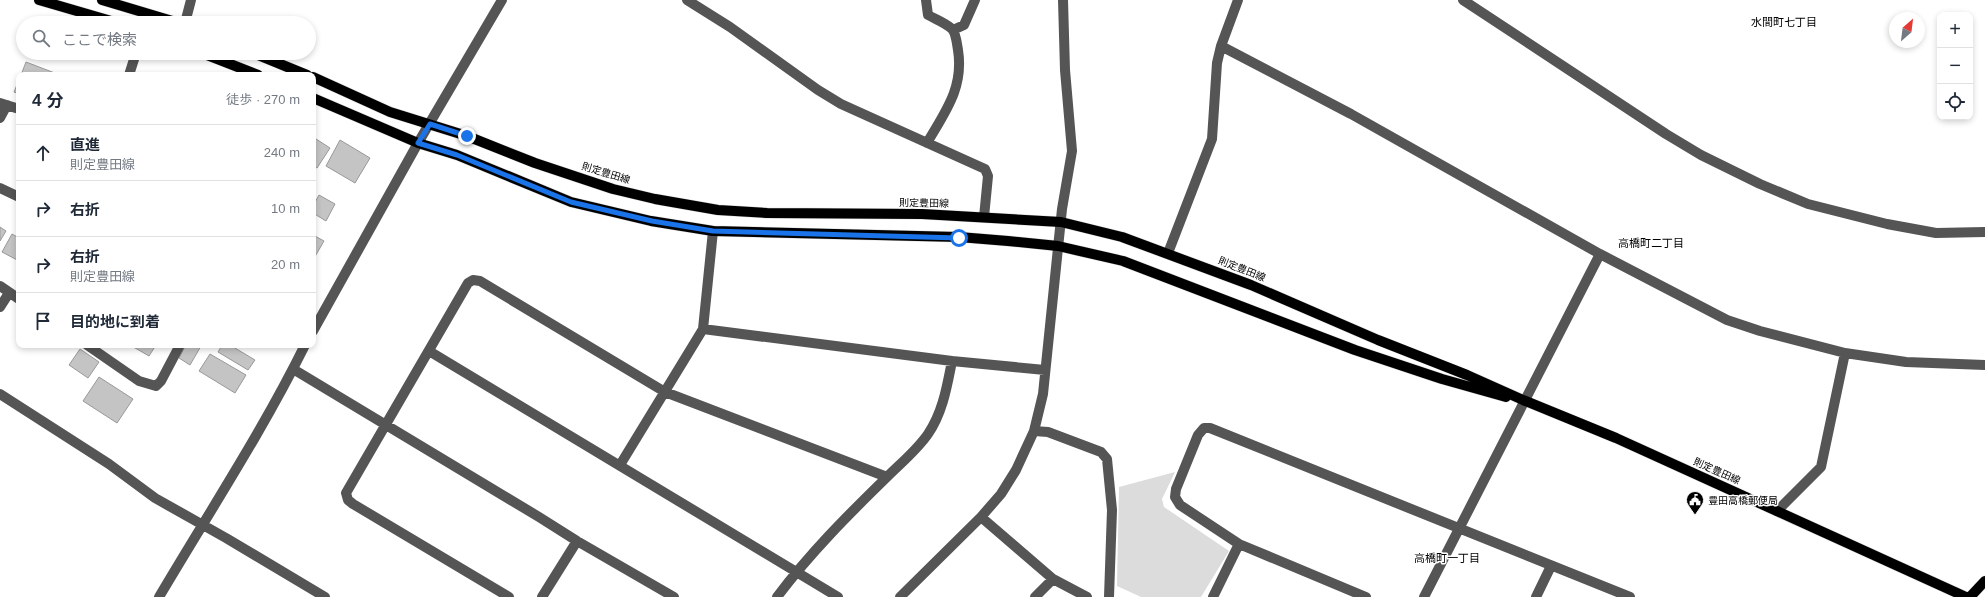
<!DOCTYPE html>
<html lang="ja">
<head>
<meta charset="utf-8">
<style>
  body { margin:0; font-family:Arial,"Noto Sans JP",sans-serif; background:#f6f6f7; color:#1f2937 }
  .controls { position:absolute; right:12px; top:12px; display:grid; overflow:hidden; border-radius:8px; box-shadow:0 2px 6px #0003 }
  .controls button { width:36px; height:36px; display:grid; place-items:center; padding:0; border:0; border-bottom:1px solid #e0e1e3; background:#fff; color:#1f2937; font:20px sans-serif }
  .compass { position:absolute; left:1889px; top:12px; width:36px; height:36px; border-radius:50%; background:#fff; box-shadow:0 2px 6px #0003; rotate:28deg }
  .stop { position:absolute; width:12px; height:12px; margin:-9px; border:3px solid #1a73e8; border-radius:50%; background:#fff }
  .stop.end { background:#1a73e8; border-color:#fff; box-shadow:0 1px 4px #0008 }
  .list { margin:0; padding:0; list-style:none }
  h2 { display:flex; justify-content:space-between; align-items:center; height:52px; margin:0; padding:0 16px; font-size:17px }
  h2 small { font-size:13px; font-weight:400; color:#747a83 }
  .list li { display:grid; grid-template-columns:26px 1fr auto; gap:12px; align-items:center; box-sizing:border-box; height:56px; padding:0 16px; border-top:1px solid #e0e1e3 }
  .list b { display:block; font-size:15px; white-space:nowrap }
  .list p { margin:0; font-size:13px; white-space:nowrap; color:#747a83 }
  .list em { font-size:13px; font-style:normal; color:#747a83 }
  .icon { flex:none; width:22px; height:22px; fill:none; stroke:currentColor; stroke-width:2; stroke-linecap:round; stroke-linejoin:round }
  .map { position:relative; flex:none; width:1985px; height:597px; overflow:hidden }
  .search { position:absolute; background:#fff; box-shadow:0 2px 6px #0003; left:16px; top:16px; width:300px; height:44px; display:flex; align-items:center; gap:10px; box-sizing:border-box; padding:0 14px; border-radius:22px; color:#747a83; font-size:15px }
  .panel { position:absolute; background:#fff; box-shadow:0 2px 6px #0003; left:16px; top:72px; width:300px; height:276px; border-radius:8px }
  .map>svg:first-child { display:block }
  .green { fill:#dcdcdc }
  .building { fill:#c4c4c4; stroke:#999 }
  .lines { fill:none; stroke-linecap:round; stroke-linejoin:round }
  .major-casing { stroke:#dbdbdb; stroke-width:11 }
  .minor { stroke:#555; stroke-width:10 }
  .major { stroke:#000; stroke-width:10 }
  .route { stroke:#1a73e8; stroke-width:5 }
  .labels { text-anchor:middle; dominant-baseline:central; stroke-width:3; stroke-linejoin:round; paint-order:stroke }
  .street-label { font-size:10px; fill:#000; stroke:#fff }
  .poi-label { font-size:10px; fill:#000; stroke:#fff; text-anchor:start }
  .neighbourhood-label { font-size:11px; fill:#000; stroke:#fff }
</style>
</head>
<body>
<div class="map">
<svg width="1985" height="597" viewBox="0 0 1985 597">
  <rect width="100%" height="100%" fill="#fff"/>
  <path class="green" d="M1175 472 1162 499 1164 507 1229 551 1201 597H1141L1117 586 1119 487Z"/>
  <path class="building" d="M26 62 60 75H21Z
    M19 80V94L14 92Z
    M313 137 330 148 317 168 313 166Z
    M340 140 370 158 355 183 326 166Z
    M319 195 335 204 326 221 313 213V206Z
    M0 227 6 231 0 241Z
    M12 234 19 238V261L2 252Z
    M313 235 324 241 313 260Z
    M130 345H156L149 356Z
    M186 345 201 346 190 365 179 358Z
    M222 345H230L255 360 248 370 218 352Z
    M80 349 99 362 88 378 69 365Z
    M210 354 246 375 235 393 199 371Z
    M99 377 133 399 117 423 83 401Z"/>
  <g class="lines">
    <defs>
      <path id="major" d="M39 0 118 23
        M102 0 179 23
        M202 53 258 75
        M253 53 307 75
        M313 77 390 112 467 136 535 163 613 189 655 199 718 210 767 213 922 214 1061 222 1122 237 1251 285 1378 340 1467 375 1523 400 1616 438 1966 597
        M313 98 418 143 457 155 571 202 651 221 713 231 959 237 1008 241 1058 246 1123 261 1355 350 1442 379 1506 397
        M1970 597 1985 581"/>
    </defs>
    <use href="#major" class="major-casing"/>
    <path class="minor" d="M687 0 730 27 818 90 841 104 985 169 988 176 984 217
      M926 0 928 15C935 19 946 23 952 29 956 33 957 44 958 50 964 88 945 112 927 143
      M1463 0 1666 134 1701 155 1760 184 1808 204 1887 224 1936 233 1985 232
      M185 23 191 0
      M953 30 964 25 975 0
      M1221 46 1351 114 1600 254 1727 320 1760 331 1845 353 1906 362 1985 365
      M129 75 136 53
      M0 103 19 109
      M0 118 7 105
      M0 188 19 197
      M1168 253 1212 139 1217 63 1221 46 1238 0
      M0 286 19 299
      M0 307 9 293
      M703 329 952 361 1045 370
      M313 331 418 143 502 0
      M87 345 139 381 156 386 161 381 180 345
      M429 351 838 597
      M293 369 539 517 577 541 674 597
      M0 394 109 464 155 498 226 538 325 597
      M1034 431 1048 432 1101 452 1107 459 1112 510 1109 597
      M620 465 703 329 713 231
      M887 477C901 463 917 450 928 434 943 412 947 386 952 361
      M1777 511 1821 467 1845 353
      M981 517 1053 579 1087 597
      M159 597C208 514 262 432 305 345
      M509 597 353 504 348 500 346 493 468 283 473 280 480 281 665 392 887 477C848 515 810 553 777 597
      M542 597 577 541
      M900 597 981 517 1001 494 1016 470 1034 431 1043 394 1062 209 1072 151 1065 70 1063 0
      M1035 597 1053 579
      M1213 597 1239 544
      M1366 597 1239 544 1180 505 1175 497 1176 489 1198 435 1204 428H1210L1630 597
      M1424 597 1600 254
      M1536 597 1551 566"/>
    <use href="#major" class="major"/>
  </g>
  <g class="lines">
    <path class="route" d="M467 136 430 124 418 143 457 155 571 202 652 221 713 231 959 238"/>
  </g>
  <defs>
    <symbol id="civic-pin" viewBox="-11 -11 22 30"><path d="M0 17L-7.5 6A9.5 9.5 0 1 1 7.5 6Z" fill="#000" stroke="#fff"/><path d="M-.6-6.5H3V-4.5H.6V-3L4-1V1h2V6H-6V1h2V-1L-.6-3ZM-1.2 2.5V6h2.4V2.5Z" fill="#fff"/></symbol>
  </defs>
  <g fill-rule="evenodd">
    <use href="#civic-pin" x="1685" y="490" width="20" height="27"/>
  </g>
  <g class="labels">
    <g class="street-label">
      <text transform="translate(606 173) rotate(17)">則定豊田線</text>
      <text transform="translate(924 203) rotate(1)">則定豊田線</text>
      <text transform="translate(1242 269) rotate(22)">則定豊田線</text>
      <text transform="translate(1717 471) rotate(24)">則定豊田線</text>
    </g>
    <g class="poi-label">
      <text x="1708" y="500">豊田高橋郵便局</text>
    </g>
    <g class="neighbourhood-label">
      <text x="1784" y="22">水間町七丁目</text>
      <text x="1651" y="243">高橋町二丁目</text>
      <text x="1447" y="558">高橋町一丁目</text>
    </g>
  </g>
</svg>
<div class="controls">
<button>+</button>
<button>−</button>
<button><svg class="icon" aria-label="locate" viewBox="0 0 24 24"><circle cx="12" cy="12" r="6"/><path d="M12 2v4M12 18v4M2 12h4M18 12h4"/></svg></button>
</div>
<svg class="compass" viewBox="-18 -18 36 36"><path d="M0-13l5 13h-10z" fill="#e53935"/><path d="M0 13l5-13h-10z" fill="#747a83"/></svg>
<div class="stop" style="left:959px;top:238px"></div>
<div class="stop end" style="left:467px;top:136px"></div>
<div class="search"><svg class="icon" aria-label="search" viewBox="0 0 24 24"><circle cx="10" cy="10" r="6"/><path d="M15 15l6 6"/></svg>ここで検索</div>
<section class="panel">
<h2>4 分<small>徒歩 · 270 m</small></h2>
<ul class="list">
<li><svg class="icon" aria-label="ahead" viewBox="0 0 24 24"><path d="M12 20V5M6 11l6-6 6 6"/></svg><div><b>直進</b><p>則定豊田線</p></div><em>240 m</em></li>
<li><svg class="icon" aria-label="right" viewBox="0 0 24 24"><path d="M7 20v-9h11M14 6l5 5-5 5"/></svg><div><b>右折</b></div><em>10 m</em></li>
<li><svg class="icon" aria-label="right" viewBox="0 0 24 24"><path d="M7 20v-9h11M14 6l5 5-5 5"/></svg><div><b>右折</b><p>則定豊田線</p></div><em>20 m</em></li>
<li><svg class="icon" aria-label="arrive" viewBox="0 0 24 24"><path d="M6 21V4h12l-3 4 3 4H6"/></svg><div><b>目的地に到着</b></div></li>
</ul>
</section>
</div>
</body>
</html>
